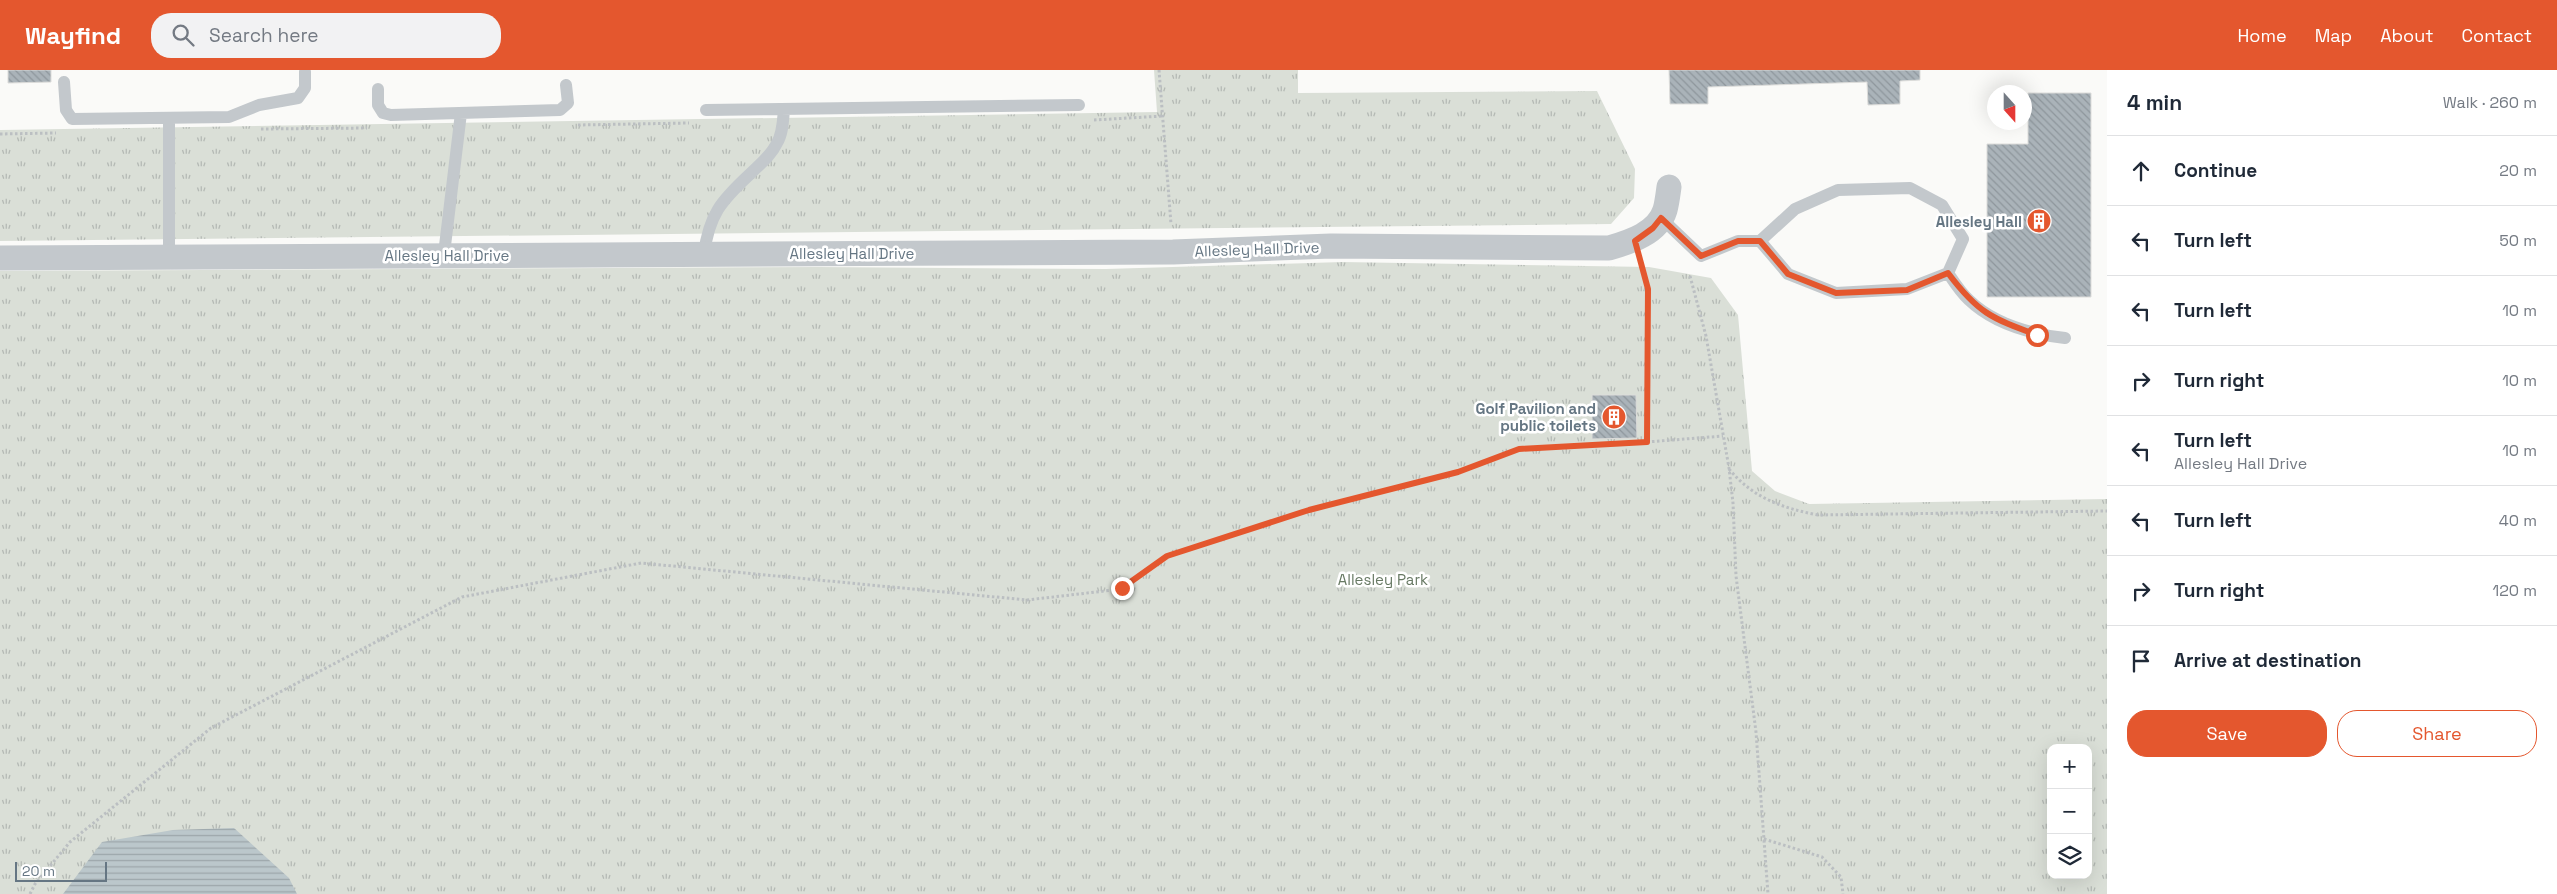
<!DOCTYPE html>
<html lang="en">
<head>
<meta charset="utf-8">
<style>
  body { margin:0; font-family:"Space Grotesk",sans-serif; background:#f2f2f3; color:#1f2937 }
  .controls { position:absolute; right:15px; bottom:15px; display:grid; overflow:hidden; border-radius:10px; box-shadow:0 5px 20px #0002 }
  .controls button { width:45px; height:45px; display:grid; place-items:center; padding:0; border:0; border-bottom:1px solid #e0e1e3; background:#fff; color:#1f2937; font:25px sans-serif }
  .compass { position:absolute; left:1987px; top:15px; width:45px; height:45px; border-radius:50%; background:#fff; box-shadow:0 5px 20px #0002; rotate:159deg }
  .scale { position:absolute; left:15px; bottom:12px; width:92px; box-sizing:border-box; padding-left:5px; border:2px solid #657683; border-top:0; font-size:14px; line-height:18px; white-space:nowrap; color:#657683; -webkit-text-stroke:4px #fff; paint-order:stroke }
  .stop { position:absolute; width:15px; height:15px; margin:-11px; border:4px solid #e4572e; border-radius:50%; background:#fff }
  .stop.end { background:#e4572e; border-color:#fff; box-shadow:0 1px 5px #0008 }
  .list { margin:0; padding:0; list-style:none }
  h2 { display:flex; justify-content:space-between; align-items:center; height:65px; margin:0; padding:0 20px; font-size:21px }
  h2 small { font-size:16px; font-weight:400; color:#747a83 }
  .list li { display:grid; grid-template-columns:32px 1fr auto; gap:15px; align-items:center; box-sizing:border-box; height:70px; padding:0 20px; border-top:1px solid #e0e1e3 }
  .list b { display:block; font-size:19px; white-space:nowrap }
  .list p { margin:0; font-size:16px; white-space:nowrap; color:#747a83 }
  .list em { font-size:16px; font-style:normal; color:#747a83 }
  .actions { display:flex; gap:10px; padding:15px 20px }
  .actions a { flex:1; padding:11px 0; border:1px solid #e4572e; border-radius:20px; text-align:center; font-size:18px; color:#e4572e }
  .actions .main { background:#e4572e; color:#fff }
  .icon { flex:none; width:28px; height:28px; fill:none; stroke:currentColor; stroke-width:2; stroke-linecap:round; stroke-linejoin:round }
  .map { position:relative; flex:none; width:2107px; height:824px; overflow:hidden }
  header { display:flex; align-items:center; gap:30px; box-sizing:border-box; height:70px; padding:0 25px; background:#e4572e; color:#fff }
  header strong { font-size:24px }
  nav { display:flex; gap:28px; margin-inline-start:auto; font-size:18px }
  .search { width:350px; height:45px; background:#f2f2f3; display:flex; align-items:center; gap:12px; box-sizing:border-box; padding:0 18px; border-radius:20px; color:#747a83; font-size:19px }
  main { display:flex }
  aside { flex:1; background:#fff }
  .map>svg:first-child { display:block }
  .grass { fill:url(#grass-tufts); fill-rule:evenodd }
  .water { fill:url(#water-rules) }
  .building { fill:url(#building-back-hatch); stroke:#dcdcda }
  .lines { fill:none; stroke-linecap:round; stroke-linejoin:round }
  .path { stroke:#bbbfc2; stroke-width:3; stroke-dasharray:2.5 2.5; stroke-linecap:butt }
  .service { stroke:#c3c8cc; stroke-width:12 }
  .minor { stroke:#c3c8cc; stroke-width:25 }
  .route { stroke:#e4572e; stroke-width:6 }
  .labels { text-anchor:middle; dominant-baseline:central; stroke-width:5; stroke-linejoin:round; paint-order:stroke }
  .poi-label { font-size:15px; font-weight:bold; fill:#657683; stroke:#fff; text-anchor:end }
  .street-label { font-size:15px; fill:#657683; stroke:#fff }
  .park-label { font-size:15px; fill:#687a64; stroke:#fff }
</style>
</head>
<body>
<header>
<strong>Wayfind</strong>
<div class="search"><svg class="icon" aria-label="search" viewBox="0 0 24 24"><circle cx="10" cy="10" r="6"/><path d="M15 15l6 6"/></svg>Search here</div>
<nav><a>Home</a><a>Map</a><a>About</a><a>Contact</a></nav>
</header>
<main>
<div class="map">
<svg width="2107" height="824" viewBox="0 0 2107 824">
  <defs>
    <pattern id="grass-tufts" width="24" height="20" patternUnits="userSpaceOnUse" patternTransform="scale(1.25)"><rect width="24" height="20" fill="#dadfd7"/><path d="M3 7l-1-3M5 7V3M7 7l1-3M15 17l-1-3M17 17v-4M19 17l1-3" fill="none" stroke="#b4b9b4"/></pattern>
    <pattern id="water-rules" width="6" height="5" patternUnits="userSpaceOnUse" patternTransform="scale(1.25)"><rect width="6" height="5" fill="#bbc7cb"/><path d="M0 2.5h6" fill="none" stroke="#9ca6aa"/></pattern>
    <pattern id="building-back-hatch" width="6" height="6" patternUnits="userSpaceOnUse" patternTransform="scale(1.25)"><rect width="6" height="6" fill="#aab3b9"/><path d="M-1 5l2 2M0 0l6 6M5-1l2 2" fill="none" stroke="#8e969c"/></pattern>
  </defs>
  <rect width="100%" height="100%" fill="#fafaf8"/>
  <path class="grass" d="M1154 0H1298V23L1597 21 1635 99 1634 128 1611 154 0 171V60L1157 42Z
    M1342 192 1649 197 1711 208 1738 245 1752 401 1775 421 1809 434 2107 429V824H0V201L818 197 1106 199ZM2051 678H2088V805H2051Z"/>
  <path class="water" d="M234 758 289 808 297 824H63L102 772 173 760Z"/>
  <path class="building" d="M8 0H51V12L8 13Z
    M1669 0H1920V10L1900 11V34L1868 35 1867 12 1708 17V34H1670Z
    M2028 23H2091V227H1987V74H2028Z
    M1592 325H1636L1637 368 1592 369Z"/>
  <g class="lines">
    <path class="path" d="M1159 0 1171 154
      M1094 50 1163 46
      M578 55 689 53
      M261 59 367 58
      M0 64 56 63
      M1690 206 1706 266 1729 398 1733 433 1736 506 1756 662 1768 824
      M1647 372 1723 366
      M1729 399C1753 428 1782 438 1818 445L2107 441
      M1764 769 1822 787 1841 807 1843 824
      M30 824 35 814 70 772 211 658 462 527 641 493 1027 530 1122 519 1167 486 1309 440 1458 402 1519 379 1647 372 1648 219 1641 196"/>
    <path class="service" d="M64 12 66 40 72 49 229 47 259 35 298 28 305 18V2
      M378 19V35L383 43 391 45 560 40 568 33 566 15
      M706 40 1079 35
      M1661 148 1701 186 1738 171H1760L1795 139 1838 120 1910 118 1942 135 1963 169 1948 203 1907 219 1836 223 1788 204 1760 171
      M444 184 461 43
      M704 184C709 145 721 131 749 105 759 95 771 86 777 73 783 63 783 50 784 39
      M169 186V49
      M1948 203C1954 212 1961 223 1969 230 1995 255 2031 264 2065 268"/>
    <path class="minor" d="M0 188 1173 182 1331 176 1609 178C1630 172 1658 163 1665 140 1667 133 1668 124 1669 117"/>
  </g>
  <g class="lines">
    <path class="route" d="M1122 518 1167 486 1309 440 1458 402 1519 379 1647 372 1648 219 1635 171 1653 158 1661 148 1701 186 1738 171H1760L1788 204 1836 223 1907 220 1948 203C1978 243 1991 248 2037 265"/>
  </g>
  <defs>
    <symbol id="building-disc" viewBox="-11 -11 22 22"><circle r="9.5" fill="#e4572e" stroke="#fff"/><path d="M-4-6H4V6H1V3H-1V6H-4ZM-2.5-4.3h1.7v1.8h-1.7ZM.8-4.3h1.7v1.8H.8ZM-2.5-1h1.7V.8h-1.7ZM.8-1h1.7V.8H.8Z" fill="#fff"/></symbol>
  </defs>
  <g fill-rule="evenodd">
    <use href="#building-disc" x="2025" y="137" width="28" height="28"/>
    <use href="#building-disc" x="1600" y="333" width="28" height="28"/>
  </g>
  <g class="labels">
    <g class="poi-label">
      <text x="2022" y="151">Allesley Hall</text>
      <text x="1596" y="338">Golf Pavilion and<tspan x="1596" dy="17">public toilets</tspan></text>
    </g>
    <g class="street-label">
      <text transform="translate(1257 179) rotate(-2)">Allesley Hall Drive</text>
      <text x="852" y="183">Allesley Hall Drive</text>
      <text x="447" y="185">Allesley Hall Drive</text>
    </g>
    <g class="park-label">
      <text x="1383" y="509">Allesley Park</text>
    </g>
  </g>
</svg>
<div class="controls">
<button>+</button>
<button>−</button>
<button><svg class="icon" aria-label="layers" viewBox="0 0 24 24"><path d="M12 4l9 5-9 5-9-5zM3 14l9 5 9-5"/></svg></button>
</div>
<svg class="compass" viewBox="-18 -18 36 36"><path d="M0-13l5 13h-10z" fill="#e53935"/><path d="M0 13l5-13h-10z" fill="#747a83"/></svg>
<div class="scale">20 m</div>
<div class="stop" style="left:2037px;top:265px"></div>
<div class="stop end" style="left:1122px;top:518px"></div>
</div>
<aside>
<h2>4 min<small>Walk · 260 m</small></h2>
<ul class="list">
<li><svg class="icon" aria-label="ahead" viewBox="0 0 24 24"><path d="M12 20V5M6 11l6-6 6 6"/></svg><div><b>Continue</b></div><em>20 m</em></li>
<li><svg class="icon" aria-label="left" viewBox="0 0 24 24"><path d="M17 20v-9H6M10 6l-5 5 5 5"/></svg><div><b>Turn left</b></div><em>50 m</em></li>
<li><svg class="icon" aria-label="left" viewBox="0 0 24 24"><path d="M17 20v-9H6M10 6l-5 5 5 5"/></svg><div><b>Turn left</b></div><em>10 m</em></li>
<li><svg class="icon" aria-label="right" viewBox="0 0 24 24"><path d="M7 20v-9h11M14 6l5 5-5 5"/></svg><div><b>Turn right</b></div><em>10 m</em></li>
<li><svg class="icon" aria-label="left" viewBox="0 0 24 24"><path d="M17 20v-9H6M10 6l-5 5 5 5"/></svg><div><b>Turn left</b><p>Allesley Hall Drive</p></div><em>10 m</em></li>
<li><svg class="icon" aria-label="left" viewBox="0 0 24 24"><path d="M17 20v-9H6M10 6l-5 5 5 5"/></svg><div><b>Turn left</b></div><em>40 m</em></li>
<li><svg class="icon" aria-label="right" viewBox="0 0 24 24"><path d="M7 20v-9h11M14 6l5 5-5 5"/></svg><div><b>Turn right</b></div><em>120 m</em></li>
<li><svg class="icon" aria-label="arrive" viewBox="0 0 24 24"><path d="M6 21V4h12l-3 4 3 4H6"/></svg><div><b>Arrive at destination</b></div></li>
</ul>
<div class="actions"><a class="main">Save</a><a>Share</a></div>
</aside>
</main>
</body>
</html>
